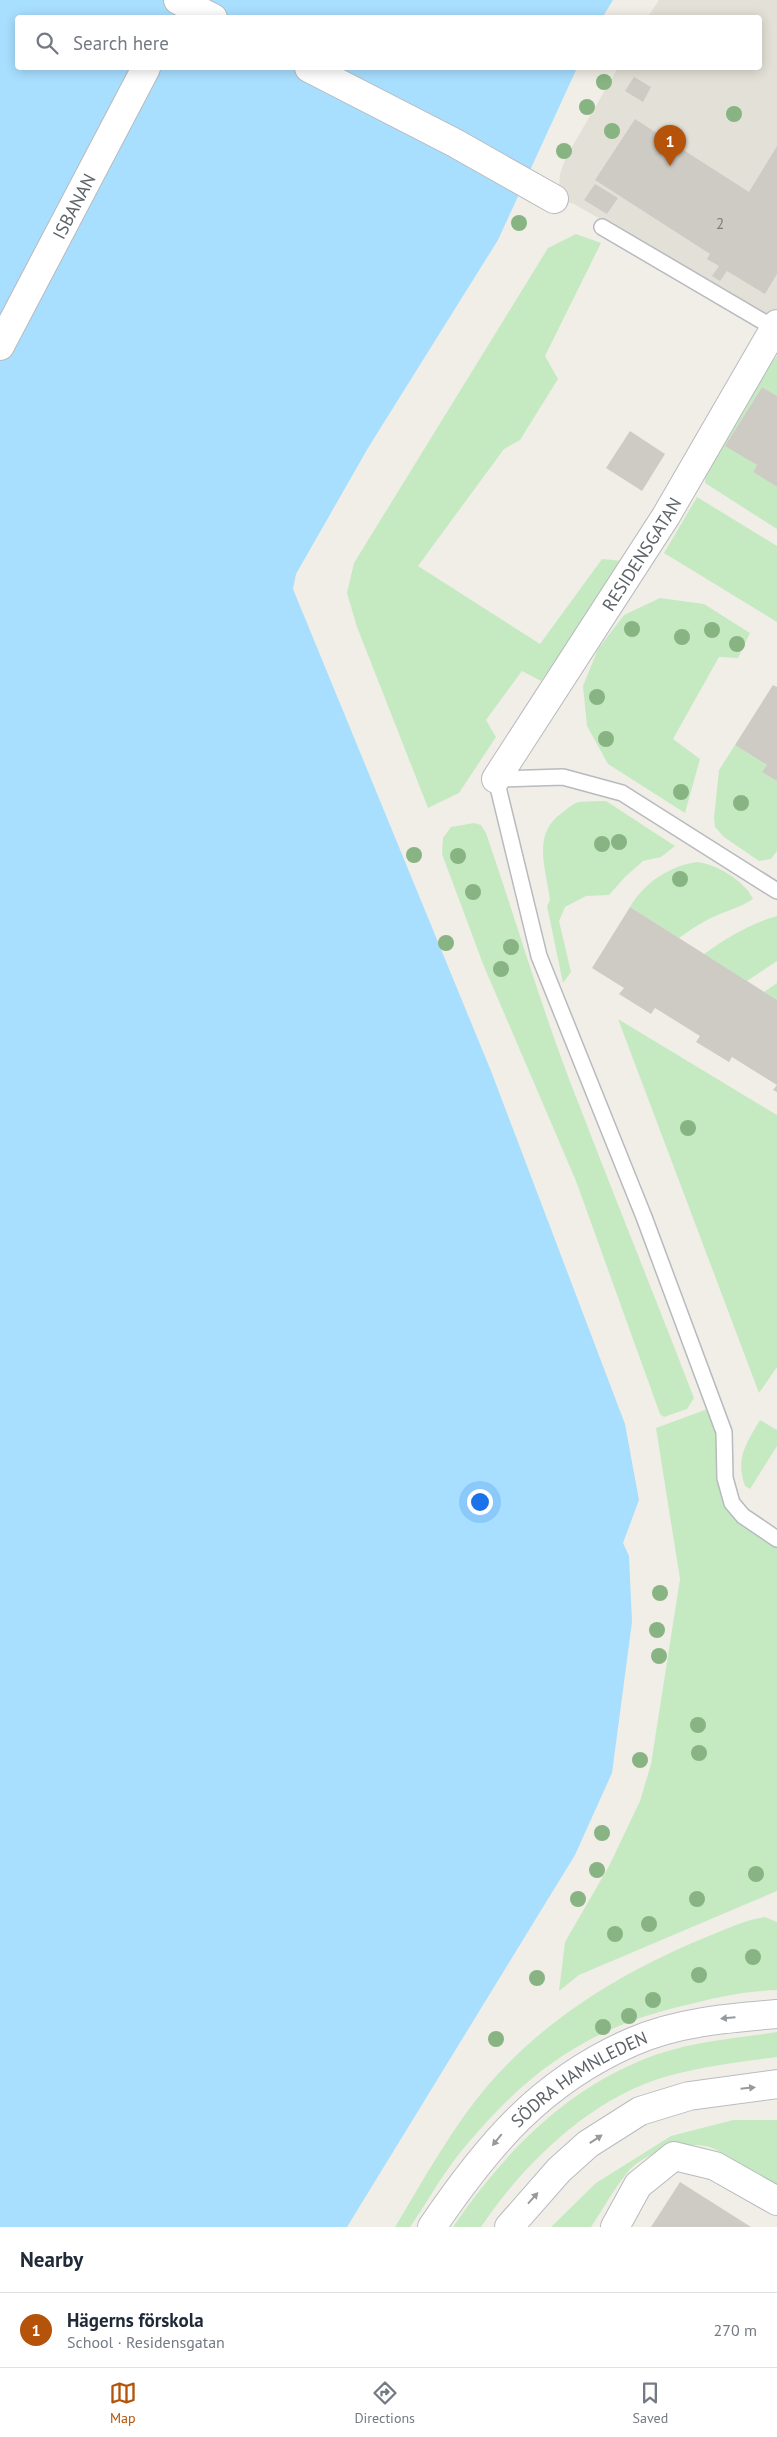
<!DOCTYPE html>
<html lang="en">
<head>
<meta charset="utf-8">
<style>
  body { margin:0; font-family:"PT Sans",sans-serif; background:#f2f2f3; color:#1f2937 }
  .you { position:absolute; left:479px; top:1501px; width:18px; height:18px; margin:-12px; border:4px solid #fff; border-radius:50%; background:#1a73e8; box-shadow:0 0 0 8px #1a73e833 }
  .badge { display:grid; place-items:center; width:32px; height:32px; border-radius:50%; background:#b45309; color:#fff; font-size:16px; font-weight:700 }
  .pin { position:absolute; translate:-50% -41px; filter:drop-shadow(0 1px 2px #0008) }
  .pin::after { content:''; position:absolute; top:26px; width:18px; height:15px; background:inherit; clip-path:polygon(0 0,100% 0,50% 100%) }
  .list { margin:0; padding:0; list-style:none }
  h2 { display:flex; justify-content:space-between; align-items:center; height:65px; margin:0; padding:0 20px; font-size:21px }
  h2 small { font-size:16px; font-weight:400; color:#747a83 }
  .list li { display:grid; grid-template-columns:32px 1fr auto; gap:15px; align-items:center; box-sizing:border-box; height:75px; padding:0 20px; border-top:1px solid #e0e1e3 }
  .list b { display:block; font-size:19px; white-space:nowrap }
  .list p { margin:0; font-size:16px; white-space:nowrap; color:#747a83 }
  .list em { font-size:16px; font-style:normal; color:#747a83 }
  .icon { flex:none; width:28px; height:28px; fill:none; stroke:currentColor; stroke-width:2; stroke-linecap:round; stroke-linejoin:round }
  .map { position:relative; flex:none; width:777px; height:2227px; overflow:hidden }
  .search { position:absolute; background:#fff; box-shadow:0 2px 12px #0003; left:15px; right:15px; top:15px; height:55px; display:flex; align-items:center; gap:12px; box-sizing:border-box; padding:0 18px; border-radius:5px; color:#747a83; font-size:19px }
  .sheet { height:140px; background:#fff }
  nav { display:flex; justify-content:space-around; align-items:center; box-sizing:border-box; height:70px; border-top:1px solid #e0e1e3; background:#fff; font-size:14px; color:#747a83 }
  nav a { display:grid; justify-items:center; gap:2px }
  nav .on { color:#b45309 }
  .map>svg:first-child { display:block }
  .education { fill:#e3e0d7 }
  .green { fill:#c5eac2 }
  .water { fill:#a8dfff }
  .building { fill:#cecbc5 }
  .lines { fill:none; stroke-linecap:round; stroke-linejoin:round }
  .lane-casing { stroke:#b7babe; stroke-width:18 }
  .street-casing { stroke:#b7babe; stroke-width:30 }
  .secondary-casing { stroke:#b8bcc1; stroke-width:30 }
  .lane { stroke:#fff; stroke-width:15 }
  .street { stroke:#fff; stroke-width:28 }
  .secondary { stroke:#fff; stroke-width:28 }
  .tree { fill:#87b482 }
  .oneway { fill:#969a9d }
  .labels { text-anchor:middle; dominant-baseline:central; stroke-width:5; stroke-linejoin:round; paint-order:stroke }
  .number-label { font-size:15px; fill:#7a7d7f }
  .street-label { font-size:18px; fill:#5e6368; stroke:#fff }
</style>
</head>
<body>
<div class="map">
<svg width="777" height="2227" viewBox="0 0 777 2227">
  <rect width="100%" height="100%" fill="#f1eee7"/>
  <path class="education" d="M659 0H777V320L574 204 558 198 560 174 566 157 618 68H760V18L648 17Z"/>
  <path class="green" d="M576 234 601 243 545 356 558 379 520 440 504 449 418 566 540 644 602 559 623 561 541 681 522 671 486 720 496 737 459 793 428 808 357 627 347 593 354 563 548 248Z
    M777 356V396L762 387 726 445 757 465 753 472 777 487V529L705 483 706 465 758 379Z
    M697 497 777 546V622L664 553Z
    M660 598 704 604 750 633 738 658 719 657 673 739 700 759 685 813 608 764 587 726 583 686 598 649 624 615Z
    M735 745 767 765 763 772 777 781V851L771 859 759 861 724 837 715 827 714 818 719 770Z
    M606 801 675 846 661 857 643 861 625 877 609 895 586 896 565 907 559 921 571 972 563 983 547 906 550 900C546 867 531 834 563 812 568 808 574 803 579 802 588 801 598 801 606 801Z
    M474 823 481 825 486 833C517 923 543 1014 578 1102 616 1201 656 1299 694 1398L687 1409 664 1417 660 1414 576 1181 483 964 442 854 443 838 451 827Z
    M697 862C716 864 745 881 753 899 744 905 738 907 728 911 710 917 694 927 679 938L630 907C644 883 669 866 697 862Z
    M777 916V961L747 981 704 954C726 938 751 923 777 916Z
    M777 983V1000L764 992Z
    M618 1019 777 1115V1367L759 1393Z
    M713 1407 731 1507 777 1541V1891L579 1975 559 1991 565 1942 609 1866 640 1801 651 1764 680 1579 656 1428Z
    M760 1420 777 1430V1446L750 1489 745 1486C735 1458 746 1444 760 1420Z
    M765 1917 777 1922V1990C749 1991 722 1996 695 2003 592 2025 530 2068 463 2149 443 2173 428 2201 410 2227H395C424 2179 452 2127 489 2084 546 2018 624 1971 704 1938 724 1930 743 1920 765 1917Z
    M777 2032V2057C740 2062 704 2066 668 2076 592 2097 524 2163 481 2227H453C505 2151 569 2085 658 2054 695 2041 738 2038 777 2032Z
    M733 2120H777V2190C760 2179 730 2155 712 2148 687 2139 644 2152 627 2173 614 2189 603 2209 591 2227H551L596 2183 671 2136Z"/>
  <path class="water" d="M0 0H613L602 18H18V68H577L498 240 368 448 296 574 293 589 491 1071 625 1424 639 1500 623 1543 629 1556 632 1622 612 1773 575 1855 347 2227H0Z"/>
  <path class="building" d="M634 77 651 87 643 102 625 91Z
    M635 119 749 192 777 146V274L765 294 727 271 720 281 712 276 719 266 707 259 710 254 595 180Z
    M595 184 618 198 607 214 584 200Z
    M762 387 777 396V487L753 472 757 465 725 446Z
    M630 431 665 454 642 491 606 468Z
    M773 685 777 687V781L762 772 767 765 735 745Z
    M630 907 777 1000V1092L773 1090 777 1085 732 1057 729 1062 696 1042 700 1036 655 1008 651 1014 619 994 624 988 592 968Z
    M680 2182 751 2227H651Z"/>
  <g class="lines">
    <defs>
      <path id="lane" d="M602 227 774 328
        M777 891 622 793 563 777 496 779 539 956 644 1217 724 1432 725 1478 732 1503 743 1516 777 1539"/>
      <g id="street">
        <path d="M178 0 213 18"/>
        <path d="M309 68 455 143 554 199"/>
        <path id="s1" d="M0 346 146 68"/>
        <path id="s2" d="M496 779 666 516 777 324"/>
        <path d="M615 2227 638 2185 674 2156 715 2166 777 2201"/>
      </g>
      <g id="secondary">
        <path id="s3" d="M432 2227C487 2146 540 2082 632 2042 677 2022 729 2018 777 2014"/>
        <path d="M509 2227 559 2170 588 2144 640 2111 689 2096 777 2084"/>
      </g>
    </defs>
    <use href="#lane" class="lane-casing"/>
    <use href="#street" class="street-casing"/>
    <use href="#secondary" class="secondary-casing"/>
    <use href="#lane" class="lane"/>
    <use href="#street" class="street"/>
    <use href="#secondary" class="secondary"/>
  </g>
  <g class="tree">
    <circle cx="604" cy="82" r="8"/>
    <circle cx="587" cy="107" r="8"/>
    <circle cx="734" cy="114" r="8"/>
    <circle cx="612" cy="131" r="8"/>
    <circle cx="564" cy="151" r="8"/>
    <circle cx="519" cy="223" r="8"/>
    <circle cx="632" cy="629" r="8"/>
    <circle cx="712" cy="630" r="8"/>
    <circle cx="682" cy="637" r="8"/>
    <circle cx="737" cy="644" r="8"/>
    <circle cx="597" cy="697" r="8"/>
    <circle cx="606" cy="739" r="8"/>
    <circle cx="681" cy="792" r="8"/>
    <circle cx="741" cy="803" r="8"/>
    <circle cx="619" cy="842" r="8"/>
    <circle cx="602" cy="844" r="8"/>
    <circle cx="414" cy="855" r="8"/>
    <circle cx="458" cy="856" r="8"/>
    <circle cx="680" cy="879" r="8"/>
    <circle cx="473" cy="892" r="8"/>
    <circle cx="446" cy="943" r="8"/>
    <circle cx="511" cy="947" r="8"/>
    <circle cx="501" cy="969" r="8"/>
    <circle cx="688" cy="1128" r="8"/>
    <circle cx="660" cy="1593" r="8"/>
    <circle cx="657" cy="1630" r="8"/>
    <circle cx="659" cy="1656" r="8"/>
    <circle cx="698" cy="1725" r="8"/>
    <circle cx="699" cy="1753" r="8"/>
    <circle cx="640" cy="1760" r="8"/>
    <circle cx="602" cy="1833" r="8"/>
    <circle cx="597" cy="1870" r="8"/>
    <circle cx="756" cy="1874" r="8"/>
    <circle cx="578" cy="1899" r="8"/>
    <circle cx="697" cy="1899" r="8"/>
    <circle cx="649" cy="1924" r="8"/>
    <circle cx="615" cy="1934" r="8"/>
    <circle cx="753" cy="1957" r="8"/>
    <circle cx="699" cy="1975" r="8"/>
    <circle cx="537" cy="1978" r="8"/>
    <circle cx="653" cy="2000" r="8"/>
    <circle cx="629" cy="2016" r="8"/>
    <circle cx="603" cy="2027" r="8"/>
    <circle cx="496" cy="2039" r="8"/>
  </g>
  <defs><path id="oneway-solid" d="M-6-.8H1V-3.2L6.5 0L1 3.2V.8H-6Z" transform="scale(1.25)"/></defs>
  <g class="oneway">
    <use href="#oneway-solid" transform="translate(728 2018) rotate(175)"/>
    <use href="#oneway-solid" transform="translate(748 2088) rotate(-6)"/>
    <use href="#oneway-solid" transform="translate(596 2139) rotate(-33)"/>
    <use href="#oneway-solid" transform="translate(497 2140) rotate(129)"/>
    <use href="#oneway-solid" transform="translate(533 2198) rotate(-48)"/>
  </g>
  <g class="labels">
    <g class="number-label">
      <text x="720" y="223">2</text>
    </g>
    <g class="street-label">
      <text stroke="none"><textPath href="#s1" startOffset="158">ISBANAN</textPath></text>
      <text stroke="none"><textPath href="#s2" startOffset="268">RESIDENSGATAN</textPath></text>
      <text stroke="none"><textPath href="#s3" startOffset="212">SÖDRA HAMNLEDEN</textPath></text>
    </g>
  </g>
</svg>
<div class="you"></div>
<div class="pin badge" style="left:670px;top:166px">1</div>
<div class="search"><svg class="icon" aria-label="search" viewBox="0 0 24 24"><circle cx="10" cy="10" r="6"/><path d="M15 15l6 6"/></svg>Search here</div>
</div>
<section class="sheet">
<h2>Nearby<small></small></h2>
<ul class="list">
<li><span class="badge">1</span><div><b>Hägerns förskola</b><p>School · Residensgatan</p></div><em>270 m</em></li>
</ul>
</section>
<nav>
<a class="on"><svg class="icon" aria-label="map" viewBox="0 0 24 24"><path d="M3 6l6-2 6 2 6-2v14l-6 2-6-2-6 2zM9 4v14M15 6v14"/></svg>Map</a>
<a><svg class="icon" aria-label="directions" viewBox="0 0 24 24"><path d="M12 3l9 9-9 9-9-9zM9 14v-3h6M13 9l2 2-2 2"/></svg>Directions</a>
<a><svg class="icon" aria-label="saved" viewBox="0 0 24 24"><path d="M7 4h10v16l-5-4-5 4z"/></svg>Saved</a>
</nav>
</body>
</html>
